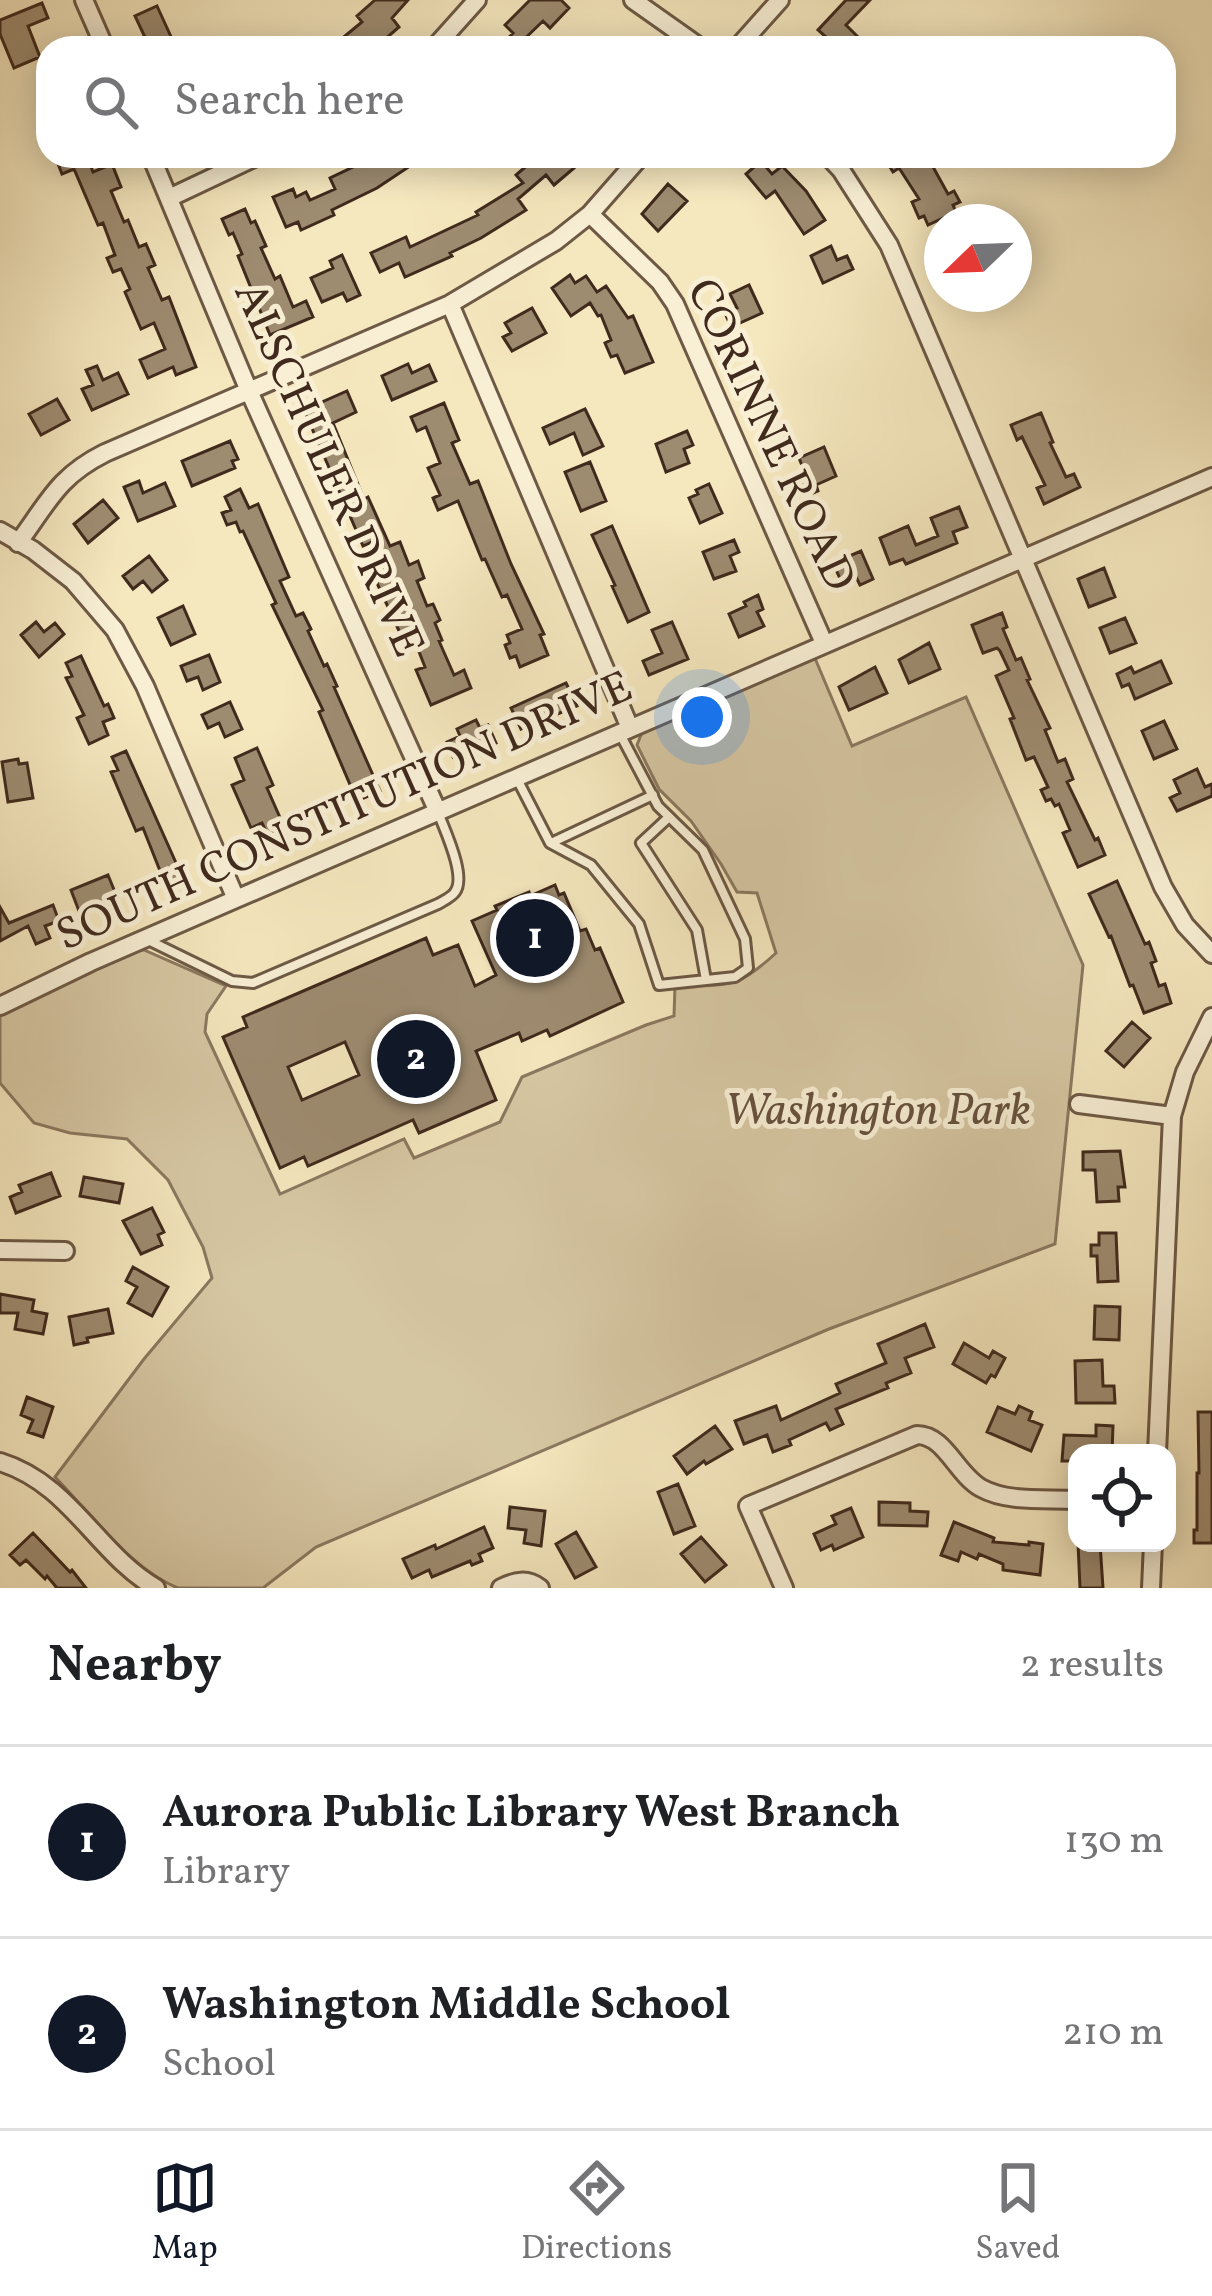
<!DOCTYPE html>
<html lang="en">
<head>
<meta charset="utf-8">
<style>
  body { margin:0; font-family:Vollkorn,serif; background:#f6f6f6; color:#202124 }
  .controls { position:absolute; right:36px; bottom:36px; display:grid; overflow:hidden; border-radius:24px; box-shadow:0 6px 30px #0003 }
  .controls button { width:108px; height:108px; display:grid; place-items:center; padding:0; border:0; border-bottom:3px solid #e0e0e0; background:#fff; color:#202124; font:60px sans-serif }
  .compass { position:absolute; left:924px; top:204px; width:108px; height:108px; border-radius:50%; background:#fff; box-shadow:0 6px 30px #0003; rotate:247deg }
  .you { position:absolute; left:702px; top:717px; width:42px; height:42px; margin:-30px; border:9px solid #fff; border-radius:50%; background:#1a73e8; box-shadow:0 0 0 18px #1a73e833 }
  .badge { display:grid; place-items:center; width:78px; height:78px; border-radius:50%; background:#111827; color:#fff; font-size:39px; font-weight:700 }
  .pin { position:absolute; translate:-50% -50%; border:6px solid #fff; box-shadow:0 3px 12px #0006 }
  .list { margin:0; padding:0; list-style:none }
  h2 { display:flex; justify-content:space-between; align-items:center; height:156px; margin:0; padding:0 48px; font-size:51px }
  h2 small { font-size:39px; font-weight:400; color:#757577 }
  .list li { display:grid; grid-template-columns:78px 1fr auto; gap:36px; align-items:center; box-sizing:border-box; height:192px; padding:0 48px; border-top:3px solid #e0e0e0 }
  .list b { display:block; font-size:45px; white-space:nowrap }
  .list p { margin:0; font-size:39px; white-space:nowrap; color:#757577 }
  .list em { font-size:39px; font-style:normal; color:#757577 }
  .icon { flex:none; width:66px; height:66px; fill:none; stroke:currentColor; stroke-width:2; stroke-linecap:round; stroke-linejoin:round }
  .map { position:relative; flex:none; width:1212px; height:1588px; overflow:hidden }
  .search { position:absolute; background:#fff; box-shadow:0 6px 30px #0003; left:36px; right:36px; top:36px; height:132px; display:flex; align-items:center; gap:30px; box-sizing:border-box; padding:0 42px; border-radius:36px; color:#757577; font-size:45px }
  .sheet { height:540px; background:#fff }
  nav { display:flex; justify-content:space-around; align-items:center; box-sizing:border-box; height:168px; border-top:3px solid #e0e0e0; background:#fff; font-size:33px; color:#757577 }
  nav a { display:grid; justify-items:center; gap:6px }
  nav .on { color:#111827 }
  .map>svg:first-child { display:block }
  .green { fill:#d6c7a3; stroke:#8b7860; stroke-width:3 }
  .building { fill:#9e8c71; stroke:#402a1d; stroke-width:3; fill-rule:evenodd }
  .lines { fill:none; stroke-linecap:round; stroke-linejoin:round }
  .service-casing { stroke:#6d5945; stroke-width:14 }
  .minor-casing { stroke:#6d5945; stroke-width:22 }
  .service { stroke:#f8efd5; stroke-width:8 }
  .minor { stroke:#f8efd5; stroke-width:16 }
  .labels { text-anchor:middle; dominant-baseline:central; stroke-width:10; stroke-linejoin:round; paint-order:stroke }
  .street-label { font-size:45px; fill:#402a1d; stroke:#f8efd5 }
  .park-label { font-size:45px; font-style:italic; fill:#66513e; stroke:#f8efd5 }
</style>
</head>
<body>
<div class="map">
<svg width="1212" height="1588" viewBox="0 0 1212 1588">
  <rect width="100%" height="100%" fill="#f5e7be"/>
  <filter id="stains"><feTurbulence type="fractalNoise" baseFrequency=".00167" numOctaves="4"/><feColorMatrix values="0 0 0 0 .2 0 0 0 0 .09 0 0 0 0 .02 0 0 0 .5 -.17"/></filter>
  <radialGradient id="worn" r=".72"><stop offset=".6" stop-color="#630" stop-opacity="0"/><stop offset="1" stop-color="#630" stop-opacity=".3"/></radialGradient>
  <path class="green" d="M814 656 852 746 966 697 1083 965 1055 1244 829 1329 316 1547 263 1588H178C131 1569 90 1513 55 1477L144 1359 212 1278 203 1247 168 1180 127 1139 70 1133 34 1123 0 1083V1015L129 950H144L226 986 207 1014 205 1032 280 1194 404 1139 414 1158 500 1122 522 1077 646 1025 674 1016 675 986C729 984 735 991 776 953L757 893 737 892 721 864 691 821 659 789 637 745 643 730Z"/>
  <path class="building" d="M375 0H408L392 18 399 27 375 48H356L345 36 362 22 357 16Z
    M530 0H561L569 8 550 28 543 21 515 48H499L513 33 505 25Z
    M846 0H870L846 25 857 36 846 48H813L825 36 818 30Z
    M42 3 48 18 28 26 40 57 14 68 0 34V20Z
    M157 6 172 39 150 48 135 16Z
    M55 156H87L93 172 112 164 121 187 111 191 124 222 128 220 139 247 146 244 155 265 148 268 162 300 169 297 196 367 176 375 173 367 148 378 140 360 165 349 154 323 141 329 125 292 130 289 121 269 113 272 107 258 115 255 103 223 98 225 74 169 62 174Z
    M366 156H425L377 188 332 210 334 215 301 230 298 222 286 227 273 197 293 189 296 197 306 192 310 200 335 189 330 178 355 166 353 162Z
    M538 156H583L573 166 574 168 554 185 546 175 518 199 526 210 481 238 450 253 452 256 405 277 399 263 380 272 371 253 406 237 410 247 478 215 476 212 523 183 516 175Z
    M883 156H927L948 194 954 191 960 202 953 205 956 212 928 225 924 216 919 218 912 202 919 199 899 168 893 172Z
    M761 161 772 174 782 166 806 191 825 220 804 234 775 191 766 198 746 174Z
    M668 184 687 201 658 231 642 214Z
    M245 209 251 223 255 221 266 246 261 248 275 279 280 276 293 307 306 301 313 317 270 335 238 256 242 254 233 233 229 235 222 219Z
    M831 246 837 260 847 256 853 269 823 283 811 256Z
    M342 255 360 295 347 301 343 293 322 302 311 278 333 268 330 261Z
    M570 275 575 283 586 276 597 292 606 286 628 318 633 316 653 362 625 373 617 355 611 357 605 343 611 340 601 315 598 316 590 303 571 316 552 288Z
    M749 285 762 313 731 327 725 313 737 308 730 294Z
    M532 308 546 333 512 351 503 337 511 333 505 323Z
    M408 364 412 373 429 365 436 381 392 400 382 376Z
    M97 366 103 380 118 373 128 394 92 410 82 389 93 385 86 370Z
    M347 391 356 412 333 423 364 499 368 497 390 546 400 542 409 565 418 561 424 578 417 581 427 606 433 604 440 620 435 623 442 640 439 641 454 675 464 670 471 688 431 705 416 670 425 667 410 629 400 633 376 581 387 576 374 541 363 546 304 410Z
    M57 399 69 420 41 435 29 414Z
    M444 403 459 440 452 443 470 484 478 481 511 564 544 634 540 635 548 655 520 667 516 656 510 658 505 645 510 643 507 635 522 629 507 595 502 597 485 559 482 560 458 501 438 510 433 498 440 495 428 468 440 463 426 427 417 431 411 417Z
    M585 409 603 446 583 455 574 433 550 444 543 428Z
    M1041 413 1053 442 1050 443 1066 477 1074 474 1080 487 1044 504 1037 488 1045 485 1022 437 1017 440 1011 425Z
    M687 431 693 445 684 449 689 463 666 472 656 444Z
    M230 441 238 459 232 461 235 468 192 486 182 461Z
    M824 447 836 476 816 485 818 491 804 497 796 477 805 473 799 458Z
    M590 462 606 501 581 511 565 472Z
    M139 481 143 493 165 483 175 506 138 521 124 487Z
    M709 484 722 513 700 523 689 498 698 494 696 490Z
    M240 489 249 508 258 504 289 577 280 581 296 616 303 613 311 629 308 631 324 666 327 664 337 686 334 687 380 791 357 801 319 712 323 710 272 605 276 603 243 531 240 532 236 522 227 525 222 513 231 510 225 497Z
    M103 500 118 518 88 543 74 524Z
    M959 507 967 527 953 532 957 543 906 564 903 559 890 564 880 538 908 526 916 545 938 536 931 518Z
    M612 526 649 612 628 622 612 586 615 585 592 535Z
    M734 540 739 552 730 556 736 571 714 579 703 552Z
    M861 551 873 579 860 585 856 577 842 583 833 563Z
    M149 556 167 580 152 592 143 581 133 589 123 576Z
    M1104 568 1115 597 1089 607 1078 579Z
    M758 595 763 609 757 612 764 626 739 637 729 614 746 606 744 602Z
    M183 606 195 634 171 645 158 618Z
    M1002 613 1007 627 1003 629 1016 660 1021 658 1030 679 1027 680 1050 728 1045 730 1058 762 1065 759 1073 779 1067 782 1095 840 1098 838 1105 855 1078 867 1063 833 1070 830 1059 804 1055 806 1051 799 1046 801 1041 790 1048 787 1034 757 1026 760 1010 719 1014 718 996 676 1009 670 1000 651 997 648 983 653 972 625Z
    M1125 618 1136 643 1110 653 1100 628Z
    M36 622 44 632 55 623 64 634 39 657 21 635Z
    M672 622 688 659 649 675 643 661 662 653 652 630Z
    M929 643 940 669 909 683 899 660Z
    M209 655 220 682 203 690 198 677 187 681 181 666Z
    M81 656 104 706 108 704 114 718 103 722 108 735 89 744 77 718 84 715 66 678 72 676 66 663Z
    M1161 661 1171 683 1135 699 1129 684 1122 687 1117 674 1131 667 1134 673Z
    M875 667 887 693 849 710 839 687Z
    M566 683 577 706 521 729 511 708Z
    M230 702 242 729 225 737 219 723 208 728 202 715Z
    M476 720 480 728 488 725 496 743 469 756 467 751 453 757 447 742 460 736 457 729Z
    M1164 721 1177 749 1154 759 1142 731Z
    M257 748 273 785 267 788 285 829 268 836 262 823 251 828 232 785 244 780 235 758Z
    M126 751 185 883 168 891 143 828 136 831 111 772 118 770 112 757Z
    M18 759 19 764 27 763 33 798 8 802 2 762Z
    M1197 769 1205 787 1212 784V796L1177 811 1170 798 1180 793 1174 780Z
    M108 875 121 907 106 913 102 901 79 911 71 890Z
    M1117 881 1145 944 1149 942 1156 961 1151 963 1159 986 1165 984 1171 1003 1144 1013 1133 985 1130 986 1111 936 1109 937 1089 894Z
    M555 885 559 895 564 893 580 931 586 929 595 950 600 948 623 1002 550 1036 547 1030 522 1041 519 1033 476 1051 496 1100 419 1133 413 1120 308 1166 304 1157 280 1168 223 1037 247 1027 243 1017 426 938 433 955 458 945 475 986 496 975 472 921 497 910 495 906 529 892 530 896ZM345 1042 359 1075 302 1100 288 1067Z
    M53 905 59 921 45 926 50 938 36 944 28 926 0 941V907L9 923Z
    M1132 1022 1150 1038 1124 1067 1106 1051Z
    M1120 1151 1125 1187H1118L1119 1201 1097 1202 1095 1170H1083V1152Z
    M51 1173 60 1196 16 1213 10 1197 22 1192 19 1185Z
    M84 1177 123 1184 119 1203 80 1196Z
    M152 1208 164 1232 158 1235 162 1245 141 1254 123 1221Z
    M1099 1233H1116L1118 1281 1098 1282 1097 1256H1091V1245H1099Z
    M133 1267 168 1287 152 1316 128 1303 137 1287 126 1281Z
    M0 1294 34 1300 32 1311 47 1314 43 1334 15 1329 18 1313H0Z
    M1095 1306 1120 1307 1119 1340 1094 1339Z
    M108 1309 113 1333 87 1338 88 1342 74 1345 69 1317Z
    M925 1324 934 1347 905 1358 911 1373 886 1383 888 1388 836 1409 843 1424 830 1430 826 1423 789 1440 791 1445 773 1452 767 1435 744 1444 735 1421 776 1406 781 1420 840 1393 836 1384 886 1363 878 1344Z
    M964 1343 989 1358 993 1351 1005 1358 995 1377 991 1375 986 1383 953 1364Z
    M1102 1360 1103 1386H1114L1115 1403H1076L1075 1361Z
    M27 1397 53 1407 43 1437 28 1432 33 1420 21 1415Z
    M1019 1406 1032 1412 1029 1420 1042 1425 1031 1451 987 1432 998 1407 1015 1414Z
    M1198 1412H1212V1543H1194V1530H1197V1473H1199Z
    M1096 1425 1113 1426 1112 1453H1077V1461H1062L1064 1435 1096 1436Z
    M715 1426 732 1449 706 1464 704 1461 687 1474 674 1456Z
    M678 1484 695 1526 674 1534 658 1492Z
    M879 1502 910 1503V1511L928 1512 927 1526 879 1525Z
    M510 1507 545 1511 541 1546 524 1543 526 1530 508 1528Z
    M851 1508 863 1537 834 1550 832 1545 821 1550 814 1534 836 1524 832 1516Z
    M954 1522 994 1538 993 1542 1029 1545V1542L1043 1544 1040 1575 1003 1570V1564L979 1554 977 1559 961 1552 958 1561 941 1555Z
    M484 1527 493 1548 479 1554 482 1561 472 1565 470 1561 432 1577 429 1570 412 1578 403 1559 435 1545 436 1549Z
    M576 1532 596 1567 575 1578 556 1544Z
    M33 1533 70 1572 72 1570 86 1588H57L47 1576 45 1579 26 1560 20 1565 10 1555Z
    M701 1537 726 1565 705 1582 681 1554Z
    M1078 1543H1100L1103 1588H1080Z"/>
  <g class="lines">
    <defs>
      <path id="service" d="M516 777 550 843 591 865 639 924 659 985 735 977 748 968 745 939 703 850 658 806 620 734
        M669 817 641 843 697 930 706 980
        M551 843 653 795
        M146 939 232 981 253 983 438 904C443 901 452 897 455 892 467 876 444 829 438 812"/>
      <path id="minor" d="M84 0 105 48
        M633 0 701 48
        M434 48 477 0
        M737 48 780 0
        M151 156 249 391 438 812
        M828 156 841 170 889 245 1163 887 1185 925 1212 954
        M169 198 258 156
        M590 214 660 282 675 304 824 643
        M450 304 630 728
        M0 531 33 550 73 581 115 630 145 686 236 899
        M18 543C48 503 57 477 105 453L450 304 556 241 590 214 641 156
        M0 1006 91 962 236 899 1212 477
        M1079 1104 1172 1116
        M0 1250 65 1251
        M1157 1453 1172 1116 1185 1072 1212 1017
        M0 1462C71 1484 97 1554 156 1588
        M501 1588C515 1581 527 1578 540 1588
        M784 1588 748 1506 917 1435C945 1435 956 1474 981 1488 1008 1503 1047 1498 1077 1500
        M1151 1588 1153 1543"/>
    </defs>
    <use href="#service" class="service-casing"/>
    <use href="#minor" class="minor-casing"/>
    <use href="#service" class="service"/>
    <use href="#minor" class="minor"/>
  </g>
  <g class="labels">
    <g class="street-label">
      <text transform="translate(769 436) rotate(65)">CORINNE ROAD</text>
      <text transform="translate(327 470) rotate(66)">ALSCHULER DRIVE</text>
      <text transform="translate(345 813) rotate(-24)">SOUTH CONSTITUTION DRIVE</text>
    </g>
    <g class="park-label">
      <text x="878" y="1112">Washington Park</text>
    </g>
  </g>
  <rect width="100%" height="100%" filter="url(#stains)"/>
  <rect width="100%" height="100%" fill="url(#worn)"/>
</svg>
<div class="controls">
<button><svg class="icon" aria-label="locate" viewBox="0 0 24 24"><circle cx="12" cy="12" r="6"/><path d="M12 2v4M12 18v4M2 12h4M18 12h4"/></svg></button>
</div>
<svg class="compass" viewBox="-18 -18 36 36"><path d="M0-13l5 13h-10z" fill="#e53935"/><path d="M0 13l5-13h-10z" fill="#757577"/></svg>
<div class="you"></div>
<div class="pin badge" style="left:535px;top:938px">1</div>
<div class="pin badge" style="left:416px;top:1059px">2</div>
<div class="search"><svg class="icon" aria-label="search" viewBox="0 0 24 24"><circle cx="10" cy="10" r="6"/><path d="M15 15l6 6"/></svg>Search here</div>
</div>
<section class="sheet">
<h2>Nearby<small>2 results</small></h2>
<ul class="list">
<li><span class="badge">1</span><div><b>Aurora Public Library West Branch</b><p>Library</p></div><em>130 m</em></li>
<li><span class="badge">2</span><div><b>Washington Middle School</b><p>School</p></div><em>210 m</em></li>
</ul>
</section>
<nav>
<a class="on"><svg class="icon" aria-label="map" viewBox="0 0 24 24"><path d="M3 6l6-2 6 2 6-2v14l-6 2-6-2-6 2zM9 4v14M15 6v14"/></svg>Map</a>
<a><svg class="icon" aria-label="directions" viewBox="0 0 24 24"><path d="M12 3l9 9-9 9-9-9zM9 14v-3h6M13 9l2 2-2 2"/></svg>Directions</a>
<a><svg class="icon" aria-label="saved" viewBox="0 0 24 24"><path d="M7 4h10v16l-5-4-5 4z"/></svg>Saved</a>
</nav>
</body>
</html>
